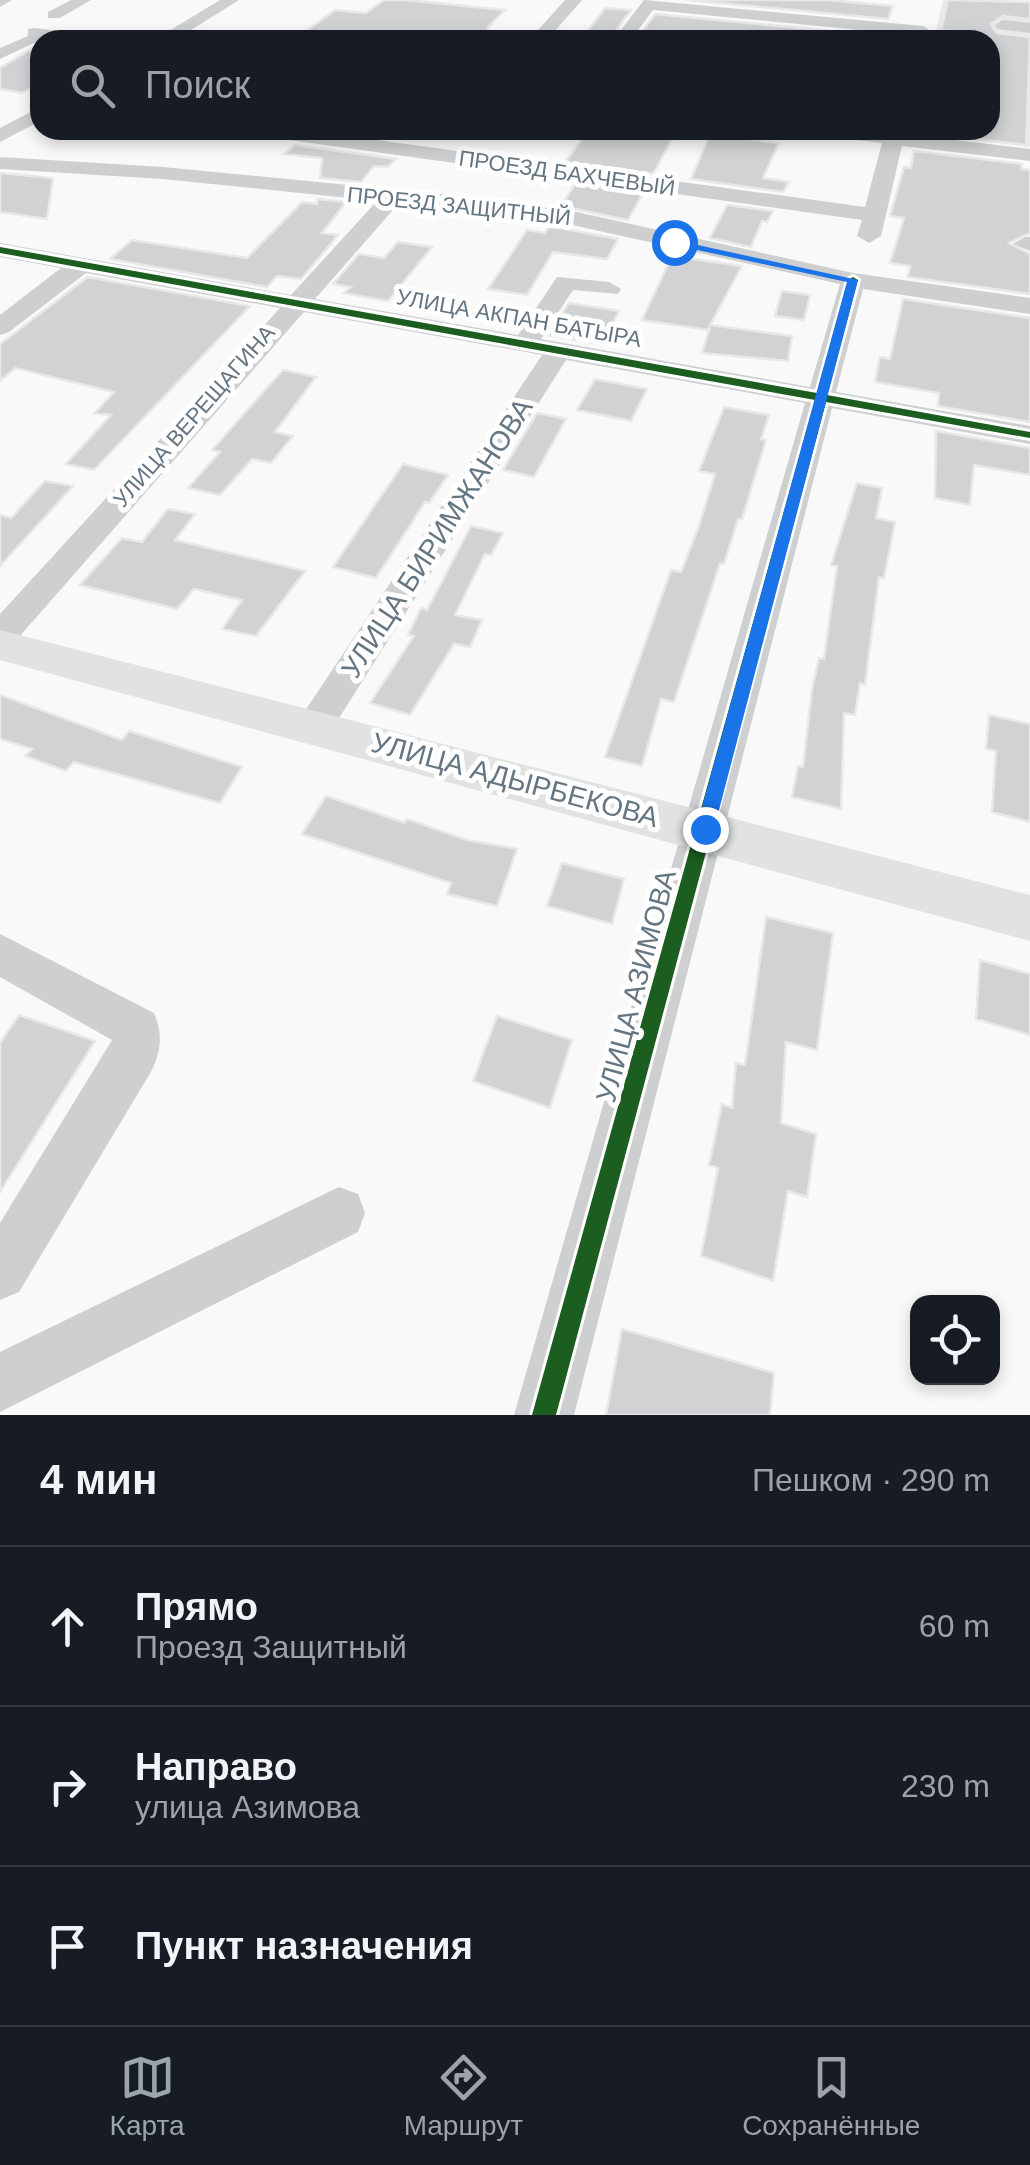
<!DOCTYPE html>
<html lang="ru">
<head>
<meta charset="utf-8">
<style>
  body { margin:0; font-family:Helvetica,sans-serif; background:#20242c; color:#f1f3f6 }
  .controls { position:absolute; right:30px; bottom:30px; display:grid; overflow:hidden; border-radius:20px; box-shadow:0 5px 15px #0003 }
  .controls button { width:90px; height:90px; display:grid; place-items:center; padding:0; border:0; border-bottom:2px solid #363941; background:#171b24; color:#f1f3f6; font:50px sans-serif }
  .stop { position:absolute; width:30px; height:30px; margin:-22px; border:8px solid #1a73e8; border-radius:50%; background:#fff }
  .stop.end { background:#1a73e8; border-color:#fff; box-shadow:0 2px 10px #0008 }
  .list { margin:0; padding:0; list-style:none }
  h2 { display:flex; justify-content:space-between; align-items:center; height:130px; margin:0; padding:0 40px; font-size:42px }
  h2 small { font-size:32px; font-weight:400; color:#9ea1a6 }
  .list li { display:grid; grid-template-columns:65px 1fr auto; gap:30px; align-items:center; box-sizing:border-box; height:160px; padding:0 40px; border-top:2px solid #363941 }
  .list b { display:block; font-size:38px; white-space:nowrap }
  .list p { margin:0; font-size:32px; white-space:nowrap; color:#9ea1a6 }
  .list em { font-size:32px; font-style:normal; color:#9ea1a6 }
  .icon { flex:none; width:55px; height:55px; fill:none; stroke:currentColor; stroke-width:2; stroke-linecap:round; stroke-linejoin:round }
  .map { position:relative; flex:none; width:1030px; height:1415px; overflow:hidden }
  .search { position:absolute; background:#171b24; box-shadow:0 5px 15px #0003; left:30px; right:30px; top:30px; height:110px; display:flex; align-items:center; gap:25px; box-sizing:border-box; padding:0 35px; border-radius:30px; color:#9ea1a6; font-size:38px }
  .sheet { height:610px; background:#171b24 }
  nav { display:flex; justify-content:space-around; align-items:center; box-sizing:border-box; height:140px; border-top:2px solid #363941; background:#171b24; font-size:28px; color:#9ea1a6 }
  nav a { display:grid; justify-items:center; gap:5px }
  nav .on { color:#99a4ac }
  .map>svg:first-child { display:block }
  .built { fill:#e8e9e9 }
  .building { fill:#d0d2d3; stroke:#e8e8e8; stroke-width:2.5 }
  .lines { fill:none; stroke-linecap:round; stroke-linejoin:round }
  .minor { fill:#cecfd0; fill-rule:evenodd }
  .major { fill:#e1e2e2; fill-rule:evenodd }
  .cycleway-casing { stroke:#fff; stroke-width:6 }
  .cycleway { fill:#1b5e20; fill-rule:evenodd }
  .route { fill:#1a73e8 }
  .labels { text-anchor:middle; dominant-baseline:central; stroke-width:10; stroke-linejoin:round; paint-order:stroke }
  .far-street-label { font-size:22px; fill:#657683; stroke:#fff }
  .street-label { font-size:28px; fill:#657683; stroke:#fff }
</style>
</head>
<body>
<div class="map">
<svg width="1030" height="1415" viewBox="0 0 1030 1415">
  <rect width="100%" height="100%" fill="#f9f9f9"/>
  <path class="built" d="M943 0 1030 4V147L914 133 990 130V40H934Z"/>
  <path class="building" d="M384 0H407L505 10 488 27 487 40H294L335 10 366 13Z
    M687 0H827L893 6 888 19Z
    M948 0 1030 2V19L1003 16 991 24 997 33 1030 37 1026 145 918 132 990 130V40H978V34L941 30Z
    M605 8 631 10 609 40 584 36Z
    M655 14 882 36 880 40H856L779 33 773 40H636Z
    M40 44V83L22 93 0 89V68Z
    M589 130H677L653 174 565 162Z
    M710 134 779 143 763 178 789 182 783 192 691 179Z
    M295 145 396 159 388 167 374 166 361 182 320 178 322 158 284 154Z
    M914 151 1022 164 1021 169 1030 170V233L1009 243 1030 254V294L908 277 910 266 890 263 904 218 890 216 904 167 911 168Z
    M0 173 53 178 47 219 0 212Z
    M575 184 643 193 628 220 561 206Z
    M318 199 346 202 322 233 338 235 301 279 277 276 267 287 110 259 132 240 247 258 302 202 317 204Z
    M727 205 773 211 767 222 762 221 751 247 710 238Z
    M549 226 618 239 607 259 553 252 527 295 488 289 527 230 545 233Z
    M398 242 432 247 388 301 344 293 351 287 333 284 359 254 384 258Z
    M672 256 742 266 710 325 792 336 788 361 702 353 710 327 708 330 642 320Z
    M88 277 250 306 94 470 66 464 111 415 95 413 114 392 15 368 0 381V344Z
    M782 291 810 295 804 320 775 316Z
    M903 299 1030 318V422L938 406 939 393 875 382 880 357 890 359Z
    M569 303 619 311 601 344 548 335Z
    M283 370 316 377 275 432 293 436 271 463 252 459 220 495 188 488 220 452 212 450Z
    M595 379 647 389 631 421 577 410Z
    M724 407 769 415 761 439 766 440 742 519H738L724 564 720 563 674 702 661 699 642 766 605 757 671 570 681 572 699 526 715 474 699 471Z
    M537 413 566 419 534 477 503 470Z
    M936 431 1030 448V475L974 465 970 505 935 498Z
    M403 464 448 475 429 503 425 502 376 578 333 567Z
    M45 481 73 486 0 566V515L11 518Z
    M857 483 882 488 876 518 895 522 884 578 879 577 865 685 860 683 855 715 844 713 841 809 792 797 798 766 803 767 812 689 819 658 824 659 837 566 831 565Z
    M168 509 195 514 175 540 305 571 256 636 222 629 242 600 194 589 177 609 80 585 122 538 142 542Z
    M471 526 503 533 491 555 485 554 455 615 482 620 470 647 454 644 410 715 370 703 414 636 408 635 421 608 427 610Z
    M0 695 122 740 129 731 242 767 220 803 74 762 66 771 25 756 32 749 0 739Z
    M989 715 1030 724V822L992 812 996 751 986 749Z
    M326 796 405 823 407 819 467 840 517 849 497 906 447 894 451 883 302 834Z
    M562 863 624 879 612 924 547 906Z
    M766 917 833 933 817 1050 786 1042 781 1123 816 1134 807 1197 788 1191 773 1281 701 1256 718 1168 709 1165 722 1104 732 1108 736 1063 745 1065Z
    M980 960 1030 974V1035L976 1019Z
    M19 1015 95 1041 0 1192V1043Z
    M497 1016 572 1040 550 1108 473 1081Z
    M622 1329 774 1373 770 1415H606Z"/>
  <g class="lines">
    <path class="minor" d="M0 0H12L0 7Z
      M71 0H91L60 18H48V12Z
      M220 0H239L175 40H154Z
      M565 0H582L547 40H529Z
      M644 0 923 26 931 31 923 36 653 10 631 40H613Z
      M1003 20 1030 23V33L997 29 995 25Z
      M34 28 93 35 102 40H40L0 59V48L28 36V29Z
      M40 107V121L0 142V128Z
      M251 130H304L865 207 882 143 821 136 811 130H906L905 134 1030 149V161L902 146 881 236 869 243 857 236 862 220 261 136Z
      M0 157 163 167 472 197 572 211 853 273 1030 298V314L863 289 836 392 1030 426V444L832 408 574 1415H514L805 403 566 360 327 737 314 741 301 737 295 727 301 717 542 355 304 312 12 645 0 648V614L280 308 86 273 9 332 0 335V315L61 268 0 257V243L291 295 377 201 163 179 0 169ZM399 203 572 225 840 284 810 387 541 339 573 290 618 294 621 289 609 282 557 277 518 335 315 299Z
      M1025 237H1030V251L1013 244Z
      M0 934 154 1013C163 1034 161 1050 152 1070L19 1292 0 1300V1223L112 1040 0 977Z
      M339 1187 358 1194 365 1213 358 1232 0 1412V1352Z"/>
    <path class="major" d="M0 630 1030 895V941L0 660Z"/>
    <defs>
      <path id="cycleway" d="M0 247 817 393 848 280 853 277 858 280 827 395 1030 432V438L826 402 556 1415H532L815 400 0 253Z"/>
    </defs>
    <use href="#cycleway" class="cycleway-casing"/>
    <use href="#cycleway" class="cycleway"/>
  </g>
  <path class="route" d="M670 239 858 280 714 829 705 836 696 829 847 282 674 245Z"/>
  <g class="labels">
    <g class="far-street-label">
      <text transform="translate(567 173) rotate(8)">ПРОЕЗД БАХЧЕВЫЙ</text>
      <text transform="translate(459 206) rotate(6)">ПРОЕЗД ЗАЩИТНЫЙ</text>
      <text transform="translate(519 318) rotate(10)">УЛИЦА АКПАН БАТЫРА</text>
      <text transform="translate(194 416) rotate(-49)">УЛИЦА ВЕРЕЩАГИНА</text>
    </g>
    <g class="street-label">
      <text transform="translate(437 538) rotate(-57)">УЛИЦА БИРИМЖАНОВА</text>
      <text transform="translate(515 780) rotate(15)">УЛИЦА АДЫРБЕКОВА</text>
      <text transform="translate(636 986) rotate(-75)">УЛИЦА АЗИМОВА</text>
    </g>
  </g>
</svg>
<div class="controls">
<button><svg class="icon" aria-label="locate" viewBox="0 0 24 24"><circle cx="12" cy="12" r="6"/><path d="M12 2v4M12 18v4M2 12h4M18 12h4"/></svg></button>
</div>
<div class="stop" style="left:674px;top:242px"></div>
<div class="stop end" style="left:705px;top:829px"></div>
<div class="search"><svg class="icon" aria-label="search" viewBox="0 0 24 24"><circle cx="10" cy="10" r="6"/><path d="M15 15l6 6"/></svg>Поиск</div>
</div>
<section class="sheet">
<h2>4 мин<small>Пешком · 290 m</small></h2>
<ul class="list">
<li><svg class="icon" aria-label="ahead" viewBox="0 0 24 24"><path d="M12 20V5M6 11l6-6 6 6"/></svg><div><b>Прямо</b><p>Проезд Защитный</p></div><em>60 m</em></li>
<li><svg class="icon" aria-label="right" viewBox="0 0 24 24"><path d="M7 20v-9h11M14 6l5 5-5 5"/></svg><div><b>Направо</b><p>улица Азимова</p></div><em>230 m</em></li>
<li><svg class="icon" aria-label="arrive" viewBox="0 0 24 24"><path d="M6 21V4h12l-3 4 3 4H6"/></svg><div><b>Пункт назначения</b></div></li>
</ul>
</section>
<nav>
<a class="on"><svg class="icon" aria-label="map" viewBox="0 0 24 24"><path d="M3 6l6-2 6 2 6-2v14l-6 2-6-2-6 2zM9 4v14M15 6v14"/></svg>Карта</a>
<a><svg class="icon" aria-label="directions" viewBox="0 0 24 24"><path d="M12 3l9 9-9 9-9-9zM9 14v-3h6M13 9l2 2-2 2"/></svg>Маршрут</a>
<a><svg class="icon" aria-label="saved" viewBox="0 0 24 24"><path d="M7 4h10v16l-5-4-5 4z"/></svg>Сохранённые</a>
</nav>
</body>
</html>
